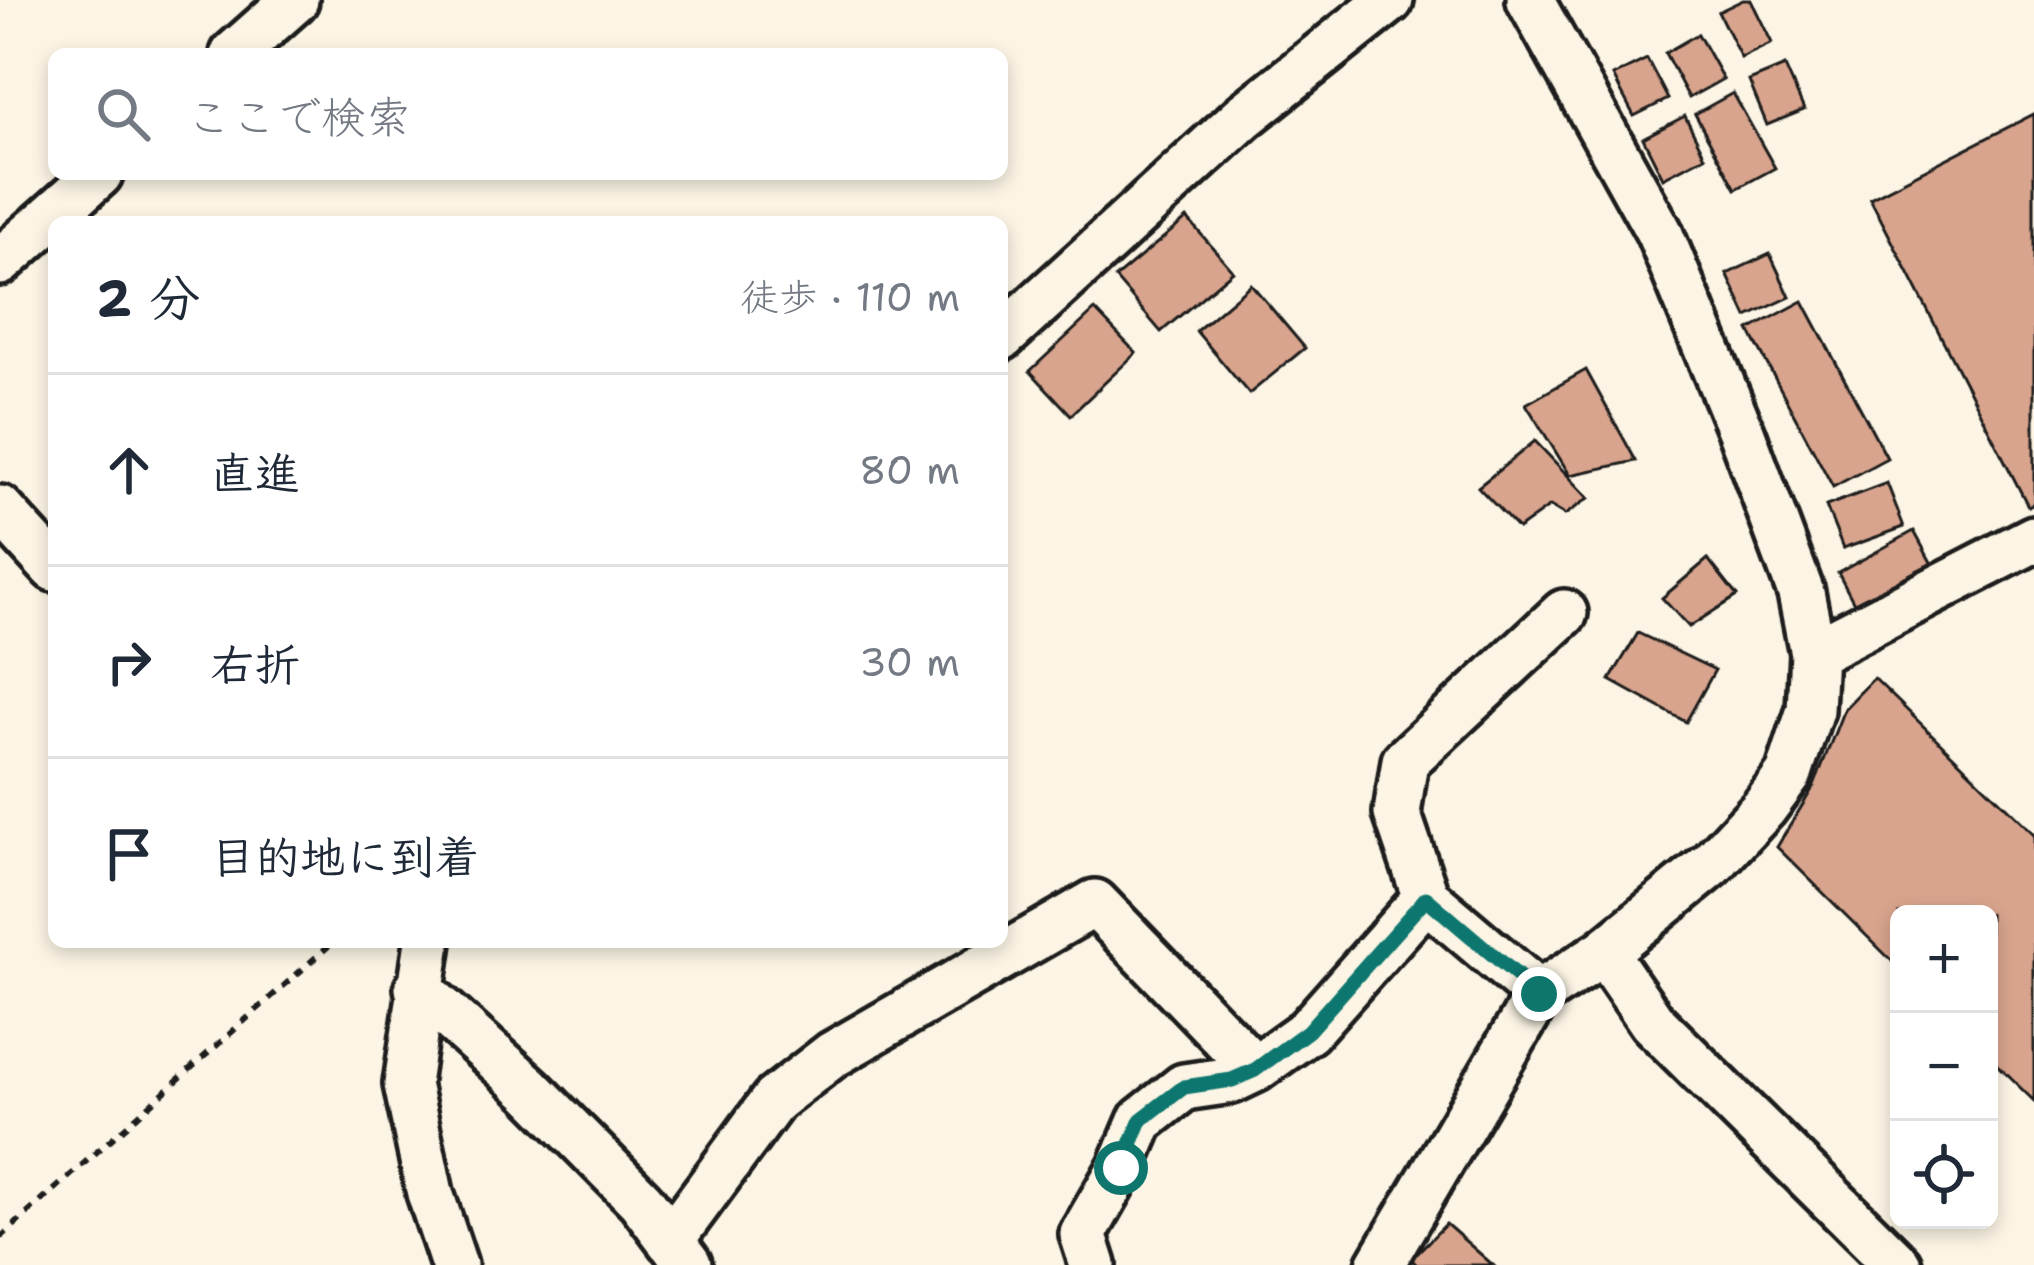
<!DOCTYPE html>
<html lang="ja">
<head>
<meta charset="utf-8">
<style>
  body { margin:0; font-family:"Shantell Sans","Klee One",sans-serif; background:#f6f6f7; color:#1f2937 }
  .controls { position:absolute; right:36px; bottom:36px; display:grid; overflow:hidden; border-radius:18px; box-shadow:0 6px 18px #0003 }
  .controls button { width:108px; height:108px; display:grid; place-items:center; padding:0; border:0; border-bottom:3px solid #e0e1e3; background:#fff; color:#1f2937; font:60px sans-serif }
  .stop { position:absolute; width:36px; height:36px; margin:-27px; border:9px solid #0f766e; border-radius:50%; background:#fff }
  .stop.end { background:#0f766e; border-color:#fff; box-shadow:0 3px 12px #0008 }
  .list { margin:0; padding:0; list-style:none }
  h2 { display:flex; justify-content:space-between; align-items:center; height:156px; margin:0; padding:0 48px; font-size:51px }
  h2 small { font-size:39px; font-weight:400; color:#747a83 }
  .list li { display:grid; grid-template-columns:78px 1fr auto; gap:36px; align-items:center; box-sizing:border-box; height:192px; padding:0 48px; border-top:3px solid #e0e1e3 }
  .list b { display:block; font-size:45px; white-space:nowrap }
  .list em { font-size:39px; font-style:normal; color:#747a83 }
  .icon { flex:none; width:66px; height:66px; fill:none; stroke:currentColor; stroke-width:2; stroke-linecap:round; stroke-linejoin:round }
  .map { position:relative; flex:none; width:2034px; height:1265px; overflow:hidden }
  .search { position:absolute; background:#fff; box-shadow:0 6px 18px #0003; left:48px; top:48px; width:960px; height:132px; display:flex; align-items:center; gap:30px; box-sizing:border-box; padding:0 42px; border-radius:18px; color:#747a83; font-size:45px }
  .panel { position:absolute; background:#fff; box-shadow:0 6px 18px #0003; left:48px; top:216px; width:960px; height:732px; border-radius:18px }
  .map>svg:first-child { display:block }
  .building { fill:#d8a48d; stroke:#1c1c1c; stroke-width:3 }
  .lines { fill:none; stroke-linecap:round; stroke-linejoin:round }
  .minor-casing { stroke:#1c1c1c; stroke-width:54 }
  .path { stroke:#1c1c1c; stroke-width:6; stroke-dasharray:9 9; stroke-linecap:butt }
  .minor { stroke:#fcf5e5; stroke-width:45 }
  .route { stroke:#0f766e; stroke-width:15 }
</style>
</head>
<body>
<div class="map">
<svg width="2034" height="1265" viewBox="0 0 2034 1265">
  <rect width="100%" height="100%" fill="#fcf5e5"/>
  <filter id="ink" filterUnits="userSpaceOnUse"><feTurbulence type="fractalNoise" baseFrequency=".00833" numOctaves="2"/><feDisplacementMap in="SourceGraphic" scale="24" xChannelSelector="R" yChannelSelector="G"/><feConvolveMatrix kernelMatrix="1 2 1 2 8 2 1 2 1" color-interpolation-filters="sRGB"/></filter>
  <g filter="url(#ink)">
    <path class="building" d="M1743 0H1751L1772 43 1741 58 1718 12Z
      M1698 34 1723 79 1689 98 1665 53Z
      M1647 59 1668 99 1634 116 1613 76Z
      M1785 66 1804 110 1767 125 1749 81Z
      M1733 93 1775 168 1736 189 1695 114Z
      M2034 114V503L2028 506 1870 198Z
      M1685 116 1705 156 1663 178 1643 138Z
      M1187 218 1233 271 1161 332 1115 278Z
      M1770 254 1790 297 1747 317 1727 274Z
      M1251 284 1305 348 1249 394 1196 331Z
      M1803 301 1887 458 1833 487 1749 330Z
      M1095 310 1136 353 1071 415 1030 371Z
      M1586 370 1636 461 1570 475 1526 404Z
      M1535 441 1589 498 1565 515 1550 506 1518 529 1478 487Z
      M1887 483 1904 527 1843 549 1826 506Z
      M1914 531 1933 566 1856 607 1838 573Z
      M1708 559 1737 596 1689 627 1662 598Z
      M1638 633 1715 670 1686 722 1610 680Z
      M1874 678 2034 834V1101L1989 1057V914H1899V968L1777 847 1814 786 1844 709Z
      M1446 1224 1493 1265H1417L1411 1259Z"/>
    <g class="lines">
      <defs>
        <path id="minor" d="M1530 0 1659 232 1742 434 1801 593 1813 653 1810 710 1789 774 1764 808 1712 864 1604 952 1652 1022 1898 1265
          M234 54 295 0
          M0 262 99 174
          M1002 337 1243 117 1390 0
          M0 509 54 568
          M1813 653 2034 539
          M428 942 407 1084 430 1193 454 1265
          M418 988 530 1089 641 1201 688 1264
          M1539 994 1426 898 1397 813 1405 761 1564 613
          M670 1241 774 1100 832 1055 1095 903 1255 1069 1308 1031 1426 898
          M1093 1265 1083 1234 1121 1168 1141 1121 1184 1087 1232 1080 1255 1069
          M1380 1265 1539 994 1604 952"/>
      </defs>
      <use href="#minor" class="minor-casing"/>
      <path class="path" d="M0 1238 333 942"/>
      <use href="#minor" class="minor"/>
    </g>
  </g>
  <g class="lines" filter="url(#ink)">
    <path class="route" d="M1121 1168 1141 1120 1184 1087 1232 1080 1255 1070 1308 1031 1426 898 1539 994"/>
  </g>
</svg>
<div class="controls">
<button>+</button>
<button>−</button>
<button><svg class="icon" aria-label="locate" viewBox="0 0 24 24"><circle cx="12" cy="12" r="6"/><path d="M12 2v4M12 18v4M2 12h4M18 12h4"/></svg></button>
</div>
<div class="stop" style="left:1121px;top:1168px"></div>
<div class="stop end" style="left:1539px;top:994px"></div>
<div class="search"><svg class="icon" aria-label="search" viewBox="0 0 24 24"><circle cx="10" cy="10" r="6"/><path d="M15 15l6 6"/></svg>ここで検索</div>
<section class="panel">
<h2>2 分<small>徒歩 · 110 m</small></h2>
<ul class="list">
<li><svg class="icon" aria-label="ahead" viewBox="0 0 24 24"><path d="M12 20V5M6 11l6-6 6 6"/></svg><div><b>直進</b></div><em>80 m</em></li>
<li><svg class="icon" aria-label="right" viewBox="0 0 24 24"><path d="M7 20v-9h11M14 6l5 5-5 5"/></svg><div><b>右折</b></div><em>30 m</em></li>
<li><svg class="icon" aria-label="arrive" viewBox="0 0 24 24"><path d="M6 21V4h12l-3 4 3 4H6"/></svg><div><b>目的地に到着</b></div></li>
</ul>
</section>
</div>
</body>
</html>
